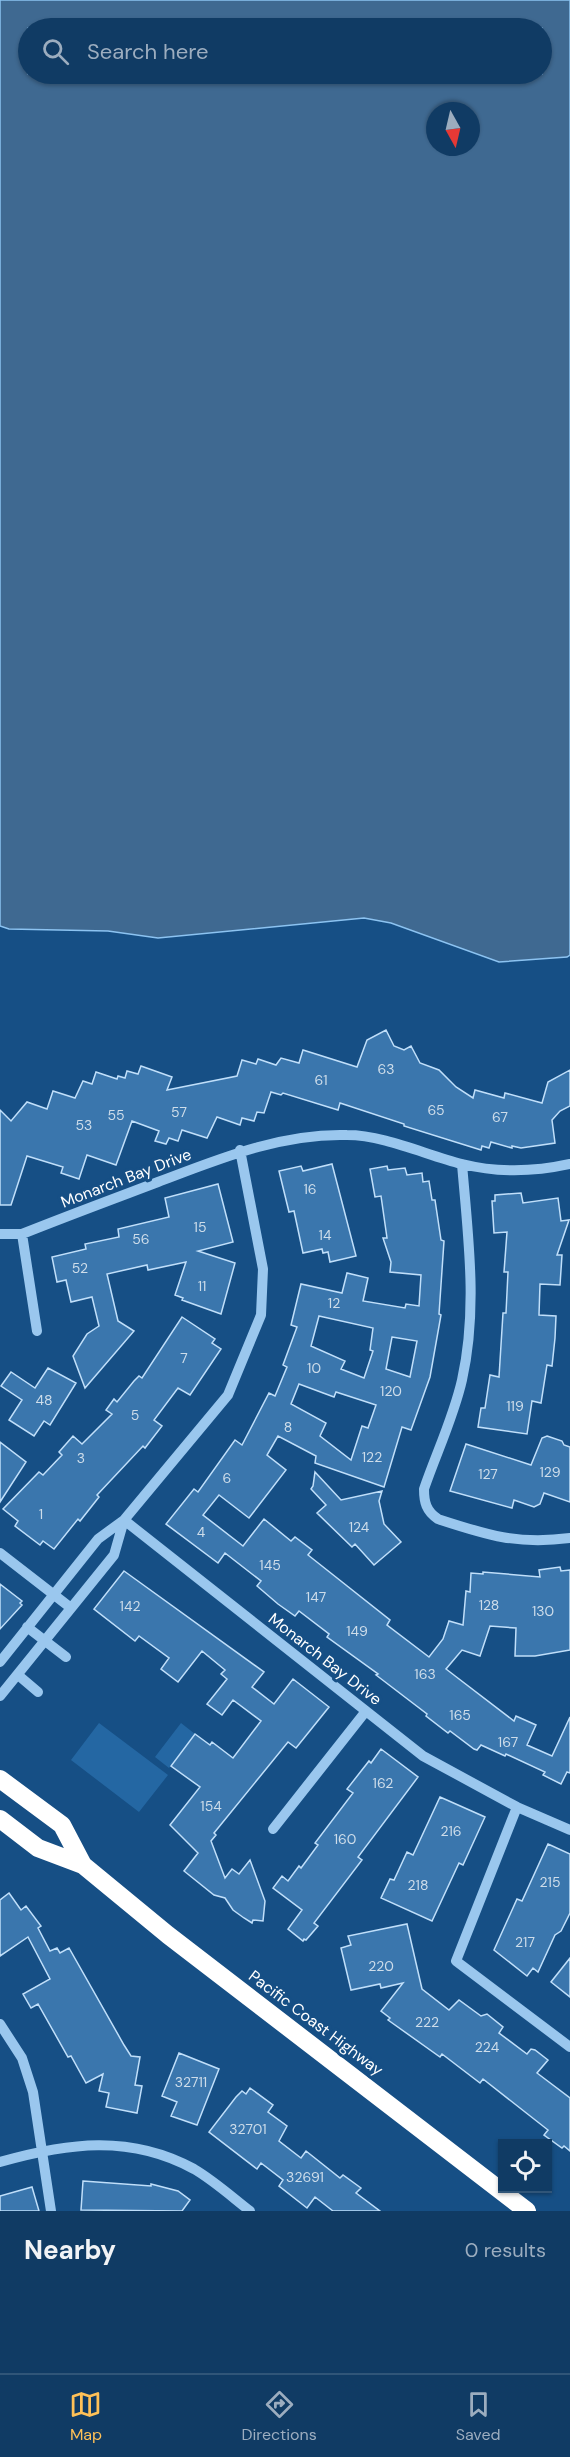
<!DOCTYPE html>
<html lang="en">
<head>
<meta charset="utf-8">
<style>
  body { margin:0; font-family:"DM Sans",sans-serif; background:#1e466d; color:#f1f3f6 }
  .controls { position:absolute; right:18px; bottom:18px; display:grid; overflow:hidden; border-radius:0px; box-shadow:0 2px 4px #0004 }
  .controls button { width:54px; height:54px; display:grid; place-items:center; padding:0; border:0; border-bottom:2px solid #305578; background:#103b64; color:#f1f3f6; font:30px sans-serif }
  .compass { position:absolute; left:426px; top:102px; width:54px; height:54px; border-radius:50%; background:#103b64; box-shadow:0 2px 4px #0004; rotate:172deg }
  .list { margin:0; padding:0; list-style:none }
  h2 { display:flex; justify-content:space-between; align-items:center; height:78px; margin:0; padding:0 24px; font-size:26px }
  h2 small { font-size:20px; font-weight:400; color:#9cadbf }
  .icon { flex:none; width:33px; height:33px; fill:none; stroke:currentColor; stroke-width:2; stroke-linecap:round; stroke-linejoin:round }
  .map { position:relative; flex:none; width:570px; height:2211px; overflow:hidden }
  .search { position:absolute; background:#103b64; box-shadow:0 2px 4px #0004; left:18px; right:18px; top:18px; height:66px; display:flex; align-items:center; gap:15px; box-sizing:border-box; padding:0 21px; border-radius:33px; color:#9cadbf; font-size:22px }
  .sheet { height:162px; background:#103b64 }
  nav { display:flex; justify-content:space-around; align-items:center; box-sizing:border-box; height:84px; border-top:2px solid #305578; background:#103b64; font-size:16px; color:#9cadbf }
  nav a { display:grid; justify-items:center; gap:3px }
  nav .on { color:#ffc157 }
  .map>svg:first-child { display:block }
  .green { fill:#2467a3 }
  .water { fill:#3f6991; stroke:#8cc3f1; stroke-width:1.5; fill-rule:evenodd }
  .building { fill:#3a76ad; stroke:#c0dffa; stroke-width:1.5; fill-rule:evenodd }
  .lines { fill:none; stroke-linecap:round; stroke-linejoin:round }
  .minor { stroke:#9ac7ee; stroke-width:10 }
  .highway { stroke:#fff; stroke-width:18 }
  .labels { text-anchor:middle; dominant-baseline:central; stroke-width:6; stroke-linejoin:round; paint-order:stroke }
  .number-label { font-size:14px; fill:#ceddea }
  .street-label { font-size:16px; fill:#fff; stroke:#164f85 }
</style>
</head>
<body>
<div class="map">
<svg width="570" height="2211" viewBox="0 0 570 2211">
  <rect width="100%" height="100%" fill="#164f85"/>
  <path class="green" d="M99 1723 168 1775 139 1812 71 1760Z
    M181 1723 195 1734 169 1768 155 1757Z"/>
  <path class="water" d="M0 0H570V955L567 957 499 962 391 923 364 918 158 938 108 931 9 929 0 926ZM28 28H542V74H28ZM435 111H471V147H435Z"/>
  <path class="building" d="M386 1030 394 1046 404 1050 411 1046 420 1063 439 1070 456 1087 473 1098 475 1090 504 1098 505 1093 542 1103 548 1082 570 1070V1106L560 1111 552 1120 555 1143 521 1148 512 1146V1148L491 1142 489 1148 482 1146 481 1150 404 1126V1124L340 1103 338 1110 283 1093 281 1095 271 1092 264 1113 257 1112 254 1121 242 1118 240 1125 217 1117 207 1138 182 1130 178 1141 169 1138 166 1144 155 1141 159 1131 132 1121 116 1165 87 1155 79 1179 61 1173 63 1167 27 1156 11 1205H0V1110L11 1121 27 1102 47 1109 53 1091 75 1098 83 1081 92 1084 96 1072 117 1079 118 1076 125 1078 127 1071 138 1074 141 1066 172 1077 167 1090 237 1076 242 1060 256 1064 258 1059 276 1065 281 1058 299 1063 303 1050 357 1067 367 1040Z
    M332 1164 356 1256 330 1262 328 1252 323 1253 322 1249 303 1253 294 1211 289 1212 279 1171 301 1166 303 1171Z
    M387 1166 388 1170 405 1168 407 1175 422 1173 423 1182 429 1181 432 1200H435L441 1240 444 1241 439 1314 441 1315 430 1377 411 1430 402 1427 384 1487 315 1463 316 1456 278 1436 267 1455 286 1470 249 1518 219 1495 203 1515 243 1546 264 1519 291 1541 295 1537 312 1550 308 1555 390 1620 387 1625 429 1657 443 1639 449 1621 463 1625 466 1591 470 1592 471 1573 483 1574V1572L540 1577 539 1570 560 1567 561 1571 570 1570V1650L535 1656H515L516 1628 490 1626 480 1656 462 1650 446 1669 514 1721 516 1716 536 1725 527 1745 552 1756 570 1717V1773L567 1772 561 1784 543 1775 545 1772 506 1754 505 1756 481 1745 477 1750 474 1749 450 1731 448 1733 426 1716 427 1714 376 1675 378 1674 327 1637 329 1634 299 1611 295 1616 278 1604 257 1586 261 1581 225 1553 218 1563 166 1524 194 1489 198 1492 235 1440 242 1445 269 1393 275 1396 287 1367 283 1365 297 1327 291 1325 301 1284 342 1293 347 1273 368 1278 363 1301 405 1308 406 1304 419 1306 421 1275 390 1272 391 1262 383 1238H387L381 1196 375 1197 370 1169ZM319 1316 373 1328 370 1350 373 1351 364 1378 341 1369 345 1361 311 1346ZM392 1337 417 1341 410 1377 386 1369ZM299 1384 334 1397 336 1392 376 1405 368 1428 362 1426 351 1460 320 1436 326 1423 291 1404Z
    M218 1184 233 1242 198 1251 235 1263 221 1314 182 1300 183 1298 175 1295 186 1262 148 1270 147 1265 107 1274 118 1321 134 1331 85 1388 73 1356 87 1334 99 1326 92 1297 71 1302 66 1280 57 1282 52 1257 86 1249 85 1244 119 1237 118 1229 169 1217 165 1198Z
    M521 1193 523 1203 558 1198 561 1221 569 1220 557 1255H562L560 1285 540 1284 539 1315 556 1316 555 1338 552 1366 547 1365 541 1403 532 1401 527 1434 478 1427 481 1408H485L490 1375 499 1377 503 1313H506L508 1272H504L507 1232 494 1233 492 1201H495V1195Z
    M182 1317 215 1339 212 1343 221 1349 190 1395 178 1388 154 1420 162 1426 145 1448 143 1446 97 1495 99 1497 80 1521 78 1519 54 1549 43 1541 40 1545 15 1526 18 1521 3 1509 39 1472 43 1475 62 1455 59 1452 73 1436 82 1444 112 1414 106 1410 114 1399 117 1402 134 1381 139 1376 142 1378Z
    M48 1368 76 1383 50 1425 44 1421 34 1436 9 1420 22 1400 1 1386 11 1372 35 1388Z
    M547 1436 562 1441 564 1445 570 1447V1502L544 1493 540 1504 534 1507 514 1500 512 1508 450 1491 466 1444 531 1465 542 1438Z
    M0 1442 26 1462 0 1502Z
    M315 1472 341 1500 382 1491 379 1501 384 1524 401 1542 374 1565 355 1544 352 1547 317 1513 326 1505 311 1489 313 1486Z
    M124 1571 264 1672 252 1687 274 1704 293 1679 329 1707 296 1748 288 1742 214 1833 216 1835 211 1841 225 1878 232 1869 239 1874 250 1860 265 1901 263 1921 253 1920 252 1923 244 1918 233 1910 225 1898 214 1895 184 1871 198 1853 170 1825 200 1787 171 1766 195 1734 210 1745 212 1742 233 1758 261 1721 233 1700 222 1715 207 1704 227 1679 221 1674 225 1670 202 1651 178 1682 161 1669 169 1658 139 1636 135 1641 94 1609Z
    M0 1584 22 1601 20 1603 22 1605 0 1629Z
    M381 1749 418 1777 358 1857 362 1860 314 1923 318 1926 306 1940 304 1939 303 1941 288 1929 302 1910 273 1888 282 1876 288 1881 299 1866 301 1868 318 1845 315 1843 353 1793 347 1789 369 1761 371 1763Z
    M440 1797 485 1817 463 1865 459 1863 432 1921 381 1898 390 1879 394 1880 407 1852 413 1855Z
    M548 1844 570 1854V1913L561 1931 555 1935 538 1972 533 1968 527 1976 494 1950 517 1899 522 1901Z
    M9 1893 21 1910 26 1906 41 1926 38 1928 50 1951 57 1948 60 1953 69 1948 124 2045 131 2056 140 2057 135 2085 142 2086 137 2113 106 2107 109 2093 99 2091 103 2074 86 2083 71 2056 68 2057 38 2004 31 2008 23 1994 50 1979 28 1937 0 1956V1900Z
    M407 1924 422 1989 449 2010 459 2000 481 2016 487 2014 503 2027 499 2033 527 2054 531 2049 535 2050 548 2060 537 2073 570 2098V2151L564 2146 562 2148 544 2135 548 2130 483 2079 480 2083 442 2054 440 2057 388 2020 390 2018 381 2011 403 1983 381 1988 380 1984 351 1990 341 1948 351 1945 348 1936Z
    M570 1958V1997L551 1982Z
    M179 2053 219 2069 197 2125 171 2116 177 2102 162 2096Z
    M250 2088 273 2105 268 2112 287 2126 279 2141 301 2158 306 2151 340 2178 343 2175 361 2188 356 2193 380 2211H333L315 2197 307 2208 279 2186 283 2180 261 2163 257 2169 209 2132 236 2097 242 2091 246 2094Z
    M83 2181 151 2186V2184L178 2191 190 2200 182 2211 81 2210Z
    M32 2187 39 2211H0V2196Z"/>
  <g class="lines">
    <path class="minor" d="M462 1164C468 1236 478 1309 462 1380 454 1416 436 1454 424 1489 424 1502 426 1511 438 1519 487 1535 517 1545 570 1538
      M0 1234H22C67 1216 113 1199 158 1182 219 1159 281 1133 347 1135 384 1135 426 1155 462 1164 498 1173 534 1172 570 1164
      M22 1234 37 1331
      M124 1520 423 1756 517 1807 570 1830
      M0 1553 71 1608
      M27 1627 66 1657
      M0 1662 98 1539 124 1520 228 1395 261 1315 263 1269 240 1150
      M18 1675 38 1692
      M0 1696 114 1555 124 1520
      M517 1807 456 1961 570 2047
      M273 1829 366 1711
      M0 2024 22 2058 33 2092 51 2211
      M0 2162C67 2143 130 2134 194 2169 213 2180 232 2197 250 2211"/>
    <path class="highway" d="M0 1779 62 1825 83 1865
      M0 1819 38 1848 83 1865 168 1935 527 2211"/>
  </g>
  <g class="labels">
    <g class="number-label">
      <text x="386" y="1069">63</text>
      <text x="321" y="1080">61</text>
      <text x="436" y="1110">65</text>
      <text x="179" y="1112">57</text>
      <text x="116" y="1115">55</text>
      <text x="500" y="1117">67</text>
      <text x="84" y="1125">53</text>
      <text x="310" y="1189">16</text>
      <text x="200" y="1227">15</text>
      <text x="325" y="1235">14</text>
      <text x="141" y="1239">56</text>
      <text x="80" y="1268">52</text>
      <text x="202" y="1286">11</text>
      <text x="334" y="1303">12</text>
      <text x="184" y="1358">7</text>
      <text x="314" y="1368">10</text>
      <text x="391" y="1391">120</text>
      <text x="44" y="1400">48</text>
      <text x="515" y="1406">119</text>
      <text x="135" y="1415">5</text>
      <text x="288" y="1427">8</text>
      <text x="372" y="1457">122</text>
      <text x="81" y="1458">3</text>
      <text x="550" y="1472">129</text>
      <text x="488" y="1474">127</text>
      <text x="227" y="1478">6</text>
      <text x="41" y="1514">1</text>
      <text x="359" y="1527">124</text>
      <text x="201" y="1532">4</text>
      <text x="270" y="1565">145</text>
      <text x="316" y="1597">147</text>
      <text x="489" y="1605">128</text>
      <text x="130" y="1606">142</text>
      <text x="543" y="1611">130</text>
      <text x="357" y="1631">149</text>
      <text x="425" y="1674">163</text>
      <text x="460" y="1715">165</text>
      <text x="508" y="1742">167</text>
      <text x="383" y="1783">162</text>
      <text x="211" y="1806">154</text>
      <text x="451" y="1831">216</text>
      <text x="345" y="1839">160</text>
      <text x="550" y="1882">215</text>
      <text x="418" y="1885">218</text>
      <text x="525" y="1942">217</text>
      <text x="381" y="1966">220</text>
      <text x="427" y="2022">222</text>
      <text x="487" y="2047">224</text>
      <text x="191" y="2082">32711</text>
      <text x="248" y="2129">32701</text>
      <text x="305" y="2177">32691</text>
    </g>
    <g class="street-label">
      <text transform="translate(126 1178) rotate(-21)">Monarch Bay Drive</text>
      <text transform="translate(325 1659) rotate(38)">Monarch Bay Drive</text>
      <text transform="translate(316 2023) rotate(37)">Pacific Coast Highway</text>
    </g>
  </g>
</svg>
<div class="controls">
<button><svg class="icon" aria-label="locate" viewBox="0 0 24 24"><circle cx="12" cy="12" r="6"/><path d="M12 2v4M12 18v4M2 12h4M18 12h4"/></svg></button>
</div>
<svg class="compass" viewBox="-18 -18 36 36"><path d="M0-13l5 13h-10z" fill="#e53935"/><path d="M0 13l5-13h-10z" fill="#9cadbf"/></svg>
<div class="search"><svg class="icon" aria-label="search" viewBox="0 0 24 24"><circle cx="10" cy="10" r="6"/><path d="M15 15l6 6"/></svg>Search here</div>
</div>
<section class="sheet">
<h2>Nearby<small>0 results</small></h2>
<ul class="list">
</ul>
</section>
<nav>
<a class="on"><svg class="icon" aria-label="map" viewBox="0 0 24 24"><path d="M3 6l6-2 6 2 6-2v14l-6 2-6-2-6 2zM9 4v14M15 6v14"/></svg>Map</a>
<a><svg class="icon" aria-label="directions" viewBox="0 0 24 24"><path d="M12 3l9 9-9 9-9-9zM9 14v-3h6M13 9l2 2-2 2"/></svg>Directions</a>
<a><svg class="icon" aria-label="saved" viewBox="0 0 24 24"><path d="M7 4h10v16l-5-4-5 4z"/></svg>Saved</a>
</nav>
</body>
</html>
